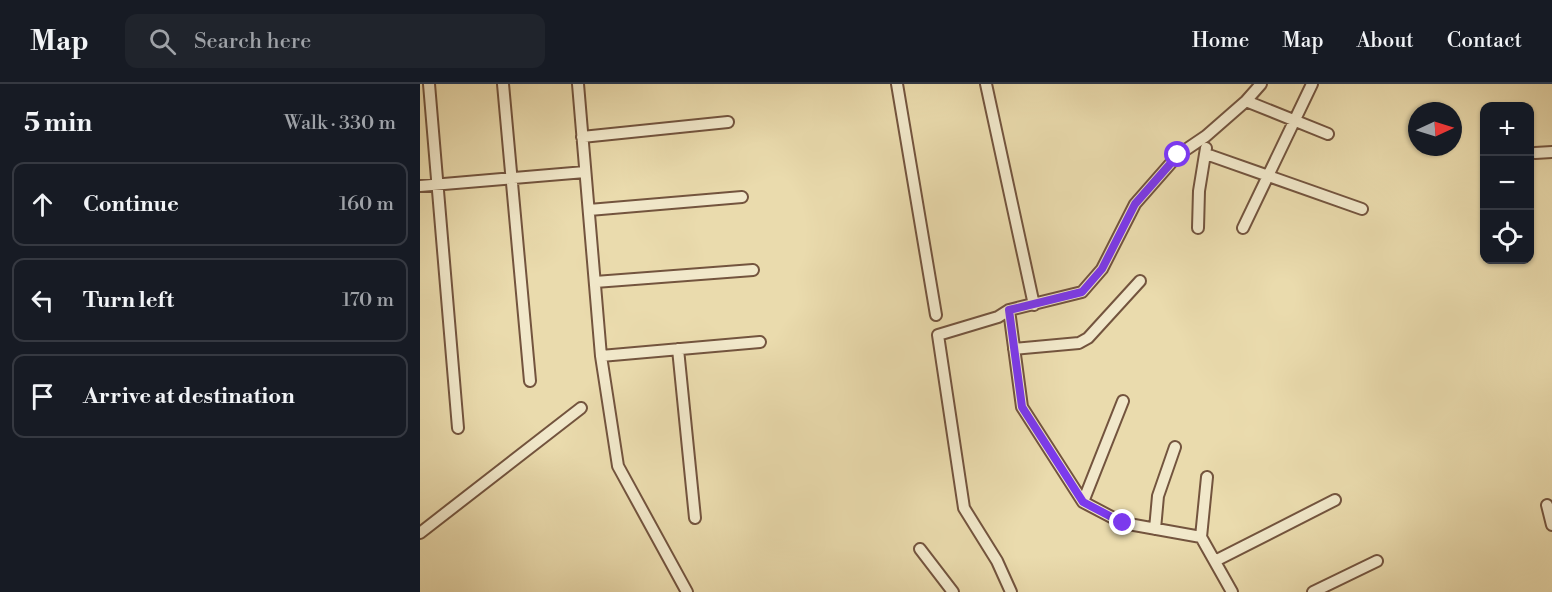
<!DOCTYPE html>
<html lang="en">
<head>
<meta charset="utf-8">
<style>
  body { margin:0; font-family:"Libre Bodoni",serif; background:#20242c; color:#f1f3f6 }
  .controls { position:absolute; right:18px; top:18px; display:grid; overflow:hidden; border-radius:12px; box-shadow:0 2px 4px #0004 }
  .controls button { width:54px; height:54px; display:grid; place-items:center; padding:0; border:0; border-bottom:2px solid #363941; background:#171b24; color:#f1f3f6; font:30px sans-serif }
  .compass { position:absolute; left:988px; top:18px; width:54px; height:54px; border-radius:50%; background:#171b24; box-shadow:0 2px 4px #0004; rotate:86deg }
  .stop { position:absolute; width:18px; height:18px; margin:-14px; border:4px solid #7c3aed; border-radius:50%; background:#fff }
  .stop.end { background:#7c3aed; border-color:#fff; box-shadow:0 2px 6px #0008 }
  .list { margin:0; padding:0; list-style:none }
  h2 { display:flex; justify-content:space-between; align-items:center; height:78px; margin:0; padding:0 24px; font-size:26px }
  h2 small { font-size:20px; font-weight:400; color:#9ea1a6 }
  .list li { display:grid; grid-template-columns:39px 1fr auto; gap:18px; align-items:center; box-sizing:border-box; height:84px; margin:0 12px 12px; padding:0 12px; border:2px solid #363941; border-radius:12px }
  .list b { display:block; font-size:22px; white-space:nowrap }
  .list em { font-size:20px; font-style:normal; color:#9ea1a6 }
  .icon { flex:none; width:33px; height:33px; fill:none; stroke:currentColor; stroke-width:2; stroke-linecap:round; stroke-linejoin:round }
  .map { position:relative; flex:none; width:1132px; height:508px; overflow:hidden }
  header { display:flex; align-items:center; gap:36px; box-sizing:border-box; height:84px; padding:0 30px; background:#171b24; border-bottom:2px solid #363941 }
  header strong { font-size:28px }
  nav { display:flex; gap:33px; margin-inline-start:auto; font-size:21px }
  .search { width:420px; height:54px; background:#20242c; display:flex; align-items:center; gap:15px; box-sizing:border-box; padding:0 21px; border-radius:12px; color:#9ea1a6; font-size:22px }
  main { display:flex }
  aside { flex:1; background:#171b24 }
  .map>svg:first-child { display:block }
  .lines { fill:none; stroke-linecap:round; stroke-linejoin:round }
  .street-casing { stroke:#73543e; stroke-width:14 }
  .street { stroke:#f1e8ca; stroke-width:10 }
  .route { stroke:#7c3aed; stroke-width:8 }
</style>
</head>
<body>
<header>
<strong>Map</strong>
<div class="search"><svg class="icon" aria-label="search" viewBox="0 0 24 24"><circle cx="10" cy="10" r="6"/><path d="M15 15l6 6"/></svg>Search here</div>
<nav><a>Home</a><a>Map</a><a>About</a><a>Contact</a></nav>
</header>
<main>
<aside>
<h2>5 min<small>Walk · 330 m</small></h2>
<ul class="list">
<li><svg class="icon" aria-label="ahead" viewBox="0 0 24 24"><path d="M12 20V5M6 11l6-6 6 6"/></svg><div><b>Continue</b></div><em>160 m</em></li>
<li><svg class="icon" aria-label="left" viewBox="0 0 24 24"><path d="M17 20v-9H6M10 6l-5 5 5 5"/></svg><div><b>Turn left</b></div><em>170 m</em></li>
<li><svg class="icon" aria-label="arrive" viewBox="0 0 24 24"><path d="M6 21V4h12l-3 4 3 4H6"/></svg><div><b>Arrive at destination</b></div></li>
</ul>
</aside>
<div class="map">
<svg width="1132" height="508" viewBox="0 0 1132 508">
  <rect width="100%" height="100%" fill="#eadbad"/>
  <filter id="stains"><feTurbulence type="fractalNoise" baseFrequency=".00333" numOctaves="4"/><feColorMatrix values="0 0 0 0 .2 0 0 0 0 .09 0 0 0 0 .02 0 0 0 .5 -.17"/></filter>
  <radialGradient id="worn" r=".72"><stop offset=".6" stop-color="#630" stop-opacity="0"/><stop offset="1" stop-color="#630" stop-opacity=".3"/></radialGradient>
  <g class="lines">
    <defs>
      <path id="street" d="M9 0 38 344
        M83 0 110 297
        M158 0 181 272 198 382 267 508
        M477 0 516 231
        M566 0 614 221
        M826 17 908 50
        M162 53 308 38
        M1115 69 1132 68
        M786 70 942 125
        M0 102 165 88
        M169 126 322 113
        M778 144 779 107 786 64
        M823 144 892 0
        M175 198 333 186
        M589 226 602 323 663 418 703 439 781 453
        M258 265 275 434
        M594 265 659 259 668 254 720 197
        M181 272 340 258
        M787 393 781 453 812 508
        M663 418 703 317
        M1127 421 1132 441
        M735 445 738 412 755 363
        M0 449 161 324
        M500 465 533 508
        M795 477 915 416
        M591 508 577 477 544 424 518 251 578 233 589 226 662 208 682 185 715 120 758 71 786 52 826 17 841 0
        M893 508 957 477"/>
    </defs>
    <use href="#street" class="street-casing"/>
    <use href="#street" class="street"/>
  </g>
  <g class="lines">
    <path class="route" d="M703 439 663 418 602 323 589 226 662 208 682 185 715 120 758 71"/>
  </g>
  <rect width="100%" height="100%" filter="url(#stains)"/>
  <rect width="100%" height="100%" fill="url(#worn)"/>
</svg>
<div class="controls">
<button>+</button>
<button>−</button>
<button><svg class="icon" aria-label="locate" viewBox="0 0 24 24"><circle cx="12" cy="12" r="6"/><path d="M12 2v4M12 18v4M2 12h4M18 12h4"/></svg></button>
</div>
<svg class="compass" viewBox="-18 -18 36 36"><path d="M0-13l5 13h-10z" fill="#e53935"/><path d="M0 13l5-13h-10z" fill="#9ea1a6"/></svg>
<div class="stop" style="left:758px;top:71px"></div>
<div class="stop end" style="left:703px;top:439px"></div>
</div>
</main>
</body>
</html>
